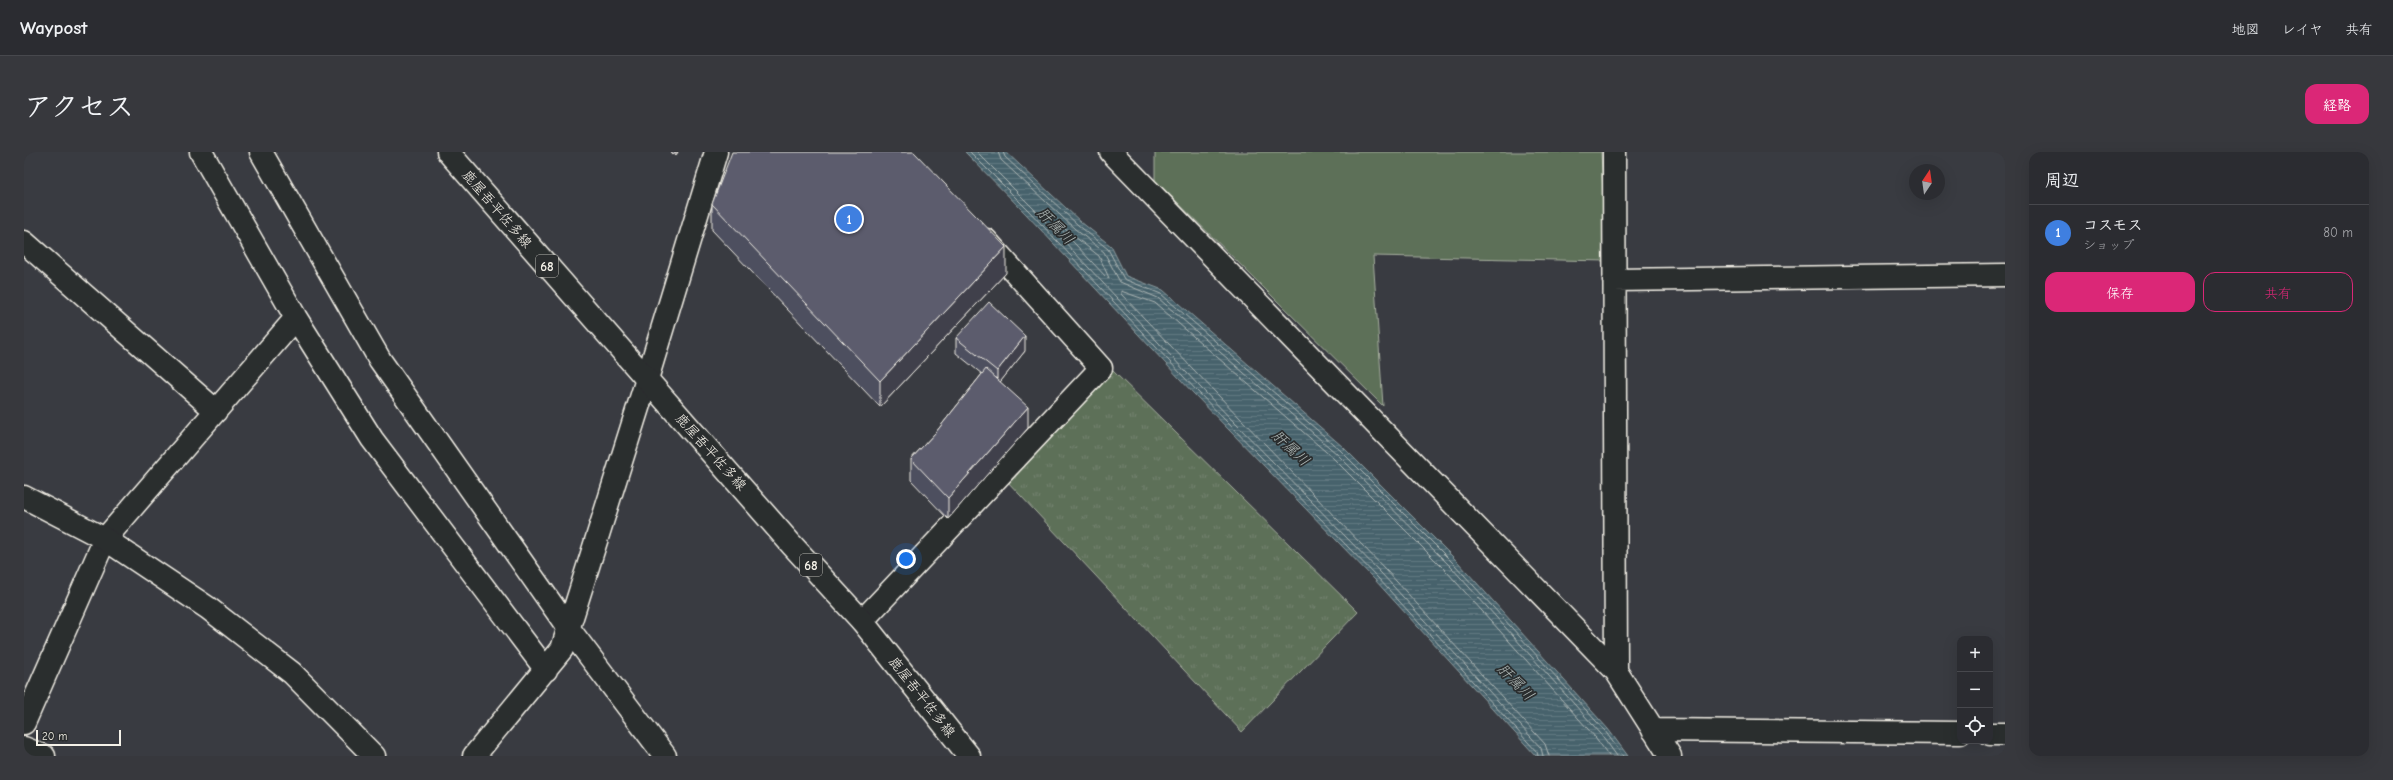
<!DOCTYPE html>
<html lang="ja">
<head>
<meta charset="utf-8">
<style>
  body { margin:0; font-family:"Comic Neue","Klee One",sans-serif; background:#37383d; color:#f1f3f6 }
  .controls { position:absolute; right:12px; bottom:12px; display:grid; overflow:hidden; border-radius:8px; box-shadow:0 4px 16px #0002 }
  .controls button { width:36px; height:36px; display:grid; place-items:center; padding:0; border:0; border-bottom:1px solid #47484d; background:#2b2c31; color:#f1f3f6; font:20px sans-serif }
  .compass { position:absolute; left:1885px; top:12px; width:36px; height:36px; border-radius:50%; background:#2b2c31; box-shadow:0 4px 16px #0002; rotate:13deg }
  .scale { position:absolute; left:12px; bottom:10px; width:85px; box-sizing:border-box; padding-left:4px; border:2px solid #f4f1e8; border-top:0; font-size:11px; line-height:14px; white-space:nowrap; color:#f4f1e8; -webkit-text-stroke:3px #2a2d2e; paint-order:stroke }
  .you { position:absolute; left:882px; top:407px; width:14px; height:14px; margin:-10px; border:3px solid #fff; border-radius:50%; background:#1a73e8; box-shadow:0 0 0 6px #1a73e833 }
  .badge { display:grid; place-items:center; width:26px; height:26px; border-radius:50%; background:#db2777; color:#fff; font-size:13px; font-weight:700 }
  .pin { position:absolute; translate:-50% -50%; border:2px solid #fff; box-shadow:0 1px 4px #0006 }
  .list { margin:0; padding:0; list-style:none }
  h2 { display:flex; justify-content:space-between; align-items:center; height:52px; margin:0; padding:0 16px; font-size:17px }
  h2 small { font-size:13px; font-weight:400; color:#a6a7ab }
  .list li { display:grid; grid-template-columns:26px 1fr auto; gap:12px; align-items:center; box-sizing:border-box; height:56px; padding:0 16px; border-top:1px solid #47484d }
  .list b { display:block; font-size:15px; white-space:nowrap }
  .list p { margin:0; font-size:13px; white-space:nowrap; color:#a6a7ab }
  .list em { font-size:13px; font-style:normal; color:#a6a7ab }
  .actions { display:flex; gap:8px; padding:12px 16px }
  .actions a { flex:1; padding:9px 0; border:1px solid #db2777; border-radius:12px; text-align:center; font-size:14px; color:#db2777 }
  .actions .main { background:#db2777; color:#fff }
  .icon { flex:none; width:22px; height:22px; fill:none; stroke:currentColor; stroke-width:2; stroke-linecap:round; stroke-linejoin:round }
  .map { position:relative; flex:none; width:1981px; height:604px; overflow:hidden; border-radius:12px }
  header { display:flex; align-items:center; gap:24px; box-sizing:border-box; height:56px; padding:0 20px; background:#2b2c31; border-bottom:1px solid #47484d }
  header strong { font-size:19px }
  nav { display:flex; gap:22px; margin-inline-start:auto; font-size:14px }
  .intro { display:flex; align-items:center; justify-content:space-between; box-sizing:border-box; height:96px; padding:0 24px }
  h1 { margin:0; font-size:28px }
  .button { padding:10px 18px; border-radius:12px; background:#db2777; color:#fff; font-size:14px; font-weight:700 }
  main { display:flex; gap:24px; padding:0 24px }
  aside { flex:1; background:#2b2c31; border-radius:12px; box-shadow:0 4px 16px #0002 }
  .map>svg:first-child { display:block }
  .grass { fill:url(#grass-tufts); stroke:#a8b0a0 }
  .pitch { fill:#5d6f59; stroke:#a8b0a0 }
  .water { fill:url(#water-rules); stroke:#8c9b9e }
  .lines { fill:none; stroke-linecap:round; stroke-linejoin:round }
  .shore { stroke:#afb8b6; stroke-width:1 }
  .street-casing { stroke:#f4f1e8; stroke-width:25 }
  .secondary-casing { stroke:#f4f1e8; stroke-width:25 }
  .primary-casing { stroke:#f4f1e8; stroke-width:25 }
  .street { stroke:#2a2d2e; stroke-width:22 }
  .secondary { stroke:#2a2d2e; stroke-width:22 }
  .primary { stroke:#2a2d2e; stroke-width:22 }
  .wall { fill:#4e4f5e; stroke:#f4f1e8 }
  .shaded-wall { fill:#40404c; stroke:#f4f1e8 }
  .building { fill:#5b5c6d; stroke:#f4f1e8 }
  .labels { text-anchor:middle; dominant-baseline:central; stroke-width:3.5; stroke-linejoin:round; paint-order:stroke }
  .shield { fill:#2a2d2e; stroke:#b7b6b0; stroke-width:1 }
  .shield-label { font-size:13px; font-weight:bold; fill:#f4f1e8 }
  .street-label { font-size:14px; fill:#f4f1e8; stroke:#2a2d2e }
  .water-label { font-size:15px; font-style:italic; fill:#afb8b6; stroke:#2a2d2e }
</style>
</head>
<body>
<header>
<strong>Waypost</strong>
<nav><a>地図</a><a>レイヤ</a><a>共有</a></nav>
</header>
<div class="intro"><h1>アクセス</h1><a class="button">経路</a></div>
<main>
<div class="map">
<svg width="1981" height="604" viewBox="0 0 1981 604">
  <defs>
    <pattern id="grass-tufts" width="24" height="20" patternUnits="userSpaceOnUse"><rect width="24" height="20" fill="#5d6f59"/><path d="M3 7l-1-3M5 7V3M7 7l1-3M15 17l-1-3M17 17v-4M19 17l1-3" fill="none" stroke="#758471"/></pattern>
    <pattern id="water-rules" width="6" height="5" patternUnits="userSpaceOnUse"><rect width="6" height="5" fill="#47626c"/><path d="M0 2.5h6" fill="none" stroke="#627981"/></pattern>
  </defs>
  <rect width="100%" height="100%" fill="#393b41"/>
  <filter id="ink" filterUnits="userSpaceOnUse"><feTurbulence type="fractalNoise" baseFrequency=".025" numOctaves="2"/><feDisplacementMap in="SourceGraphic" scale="8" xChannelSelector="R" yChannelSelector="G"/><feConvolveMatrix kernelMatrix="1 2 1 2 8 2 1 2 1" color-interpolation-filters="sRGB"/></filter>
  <g filter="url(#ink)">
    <path class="grass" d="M1087 217 1334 460 1218 580 982 328Z"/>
    <path class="pitch" d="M1131 0H1577L1582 109 1349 104 1359 254 1131 28Z"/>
    <path class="water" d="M941 0H982L1057 70 1087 94 1102 124 1139 138 1319 295 1434 410 1584 577 1604 604H1512L1351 428 1170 242 1002 62Z"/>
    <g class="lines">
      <path class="shore" d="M946 0 1005 59 1173 239 1354 426 1513 600 1514 604
        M953 0 1009 56 1176 235 1358 422 1517 596 1519 604
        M974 0 977 8 1051 77 1080 100 1096 130 1134 146 1313 302 1428 416 1577 582 1593 604
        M979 0 981 5 1054 73 1084 97 1100 127 1137 142 1316 298 1431 413 1581 579 1599 604
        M1036 73 1075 104 1085 126H1083L1036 76Z
        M1525 604 1521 592 1362 418 1097 142V139L1131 151 1309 306 1423 420 1572 586 1585 604"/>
      <defs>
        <path id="street" d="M177 0 272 166 348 287 522 518
          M237 0 356 208 545 477 641 604
          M1087 0 1592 519 1646 604
          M1590 0 1592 519
          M0 90 192 259
          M1590 128 1981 123
          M838 469 1077 216 962 88
          M0 571 81 387 272 166
          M1629 578 1936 581
          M1966 582H1981
          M0 596 20 604
          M450 604 538 497 623 227"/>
        <path id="secondary" d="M623 227 692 0
          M0 345 81 387 184 456 268 521 350 604"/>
        <path id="primary" d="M424 0 768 393 838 469 945 604"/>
      </defs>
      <use href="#street" class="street-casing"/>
      <use href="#secondary" class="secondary-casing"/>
      <use href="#primary" class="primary-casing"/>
      <use href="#street" class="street"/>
      <use href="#secondary" class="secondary"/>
      <use href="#primary" class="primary"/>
    </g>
    <path class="wall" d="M647 0H654L651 4Z
      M688 52 982 121 856 255 688 78Z
      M932 186 1001 199 976 230 1004 276 924 367 887 328V307L912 280 958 222 932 201Z"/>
    <path class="shaded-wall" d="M651 0H654L651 4Z
      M982 95V121L856 255V229Z
      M1001 184V199L973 234V219Z
      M1004 255V276L924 367V346Z"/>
    <path class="building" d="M708 0H890L982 95 856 229 688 52Z
      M965 150 1001 184 973 219 932 186Z
      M962 217 1004 255 924 346 887 307 912 280Z"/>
  </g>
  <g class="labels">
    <g class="shield">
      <rect x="512" y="103" width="22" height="22" rx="3"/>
      <rect x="776" y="402" width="22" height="22" rx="3"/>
    </g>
    <g class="shield-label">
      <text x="523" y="114">68</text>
      <text x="787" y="413">68</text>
    </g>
    <g class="street-label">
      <text transform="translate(473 57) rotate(49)">鹿屋吾平佐多線</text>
      <text transform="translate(687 300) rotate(48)">鹿屋吾平佐多線</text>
      <text transform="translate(898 545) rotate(52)">鹿屋吾平佐多線</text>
    </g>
    <g class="water-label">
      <text transform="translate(1032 74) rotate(46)">肝属川</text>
      <text transform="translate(1267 296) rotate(43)">肝属川</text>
      <text transform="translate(1492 530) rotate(46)">肝属川</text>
    </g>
  </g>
</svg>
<div class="controls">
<button>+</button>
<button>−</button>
<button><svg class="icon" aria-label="locate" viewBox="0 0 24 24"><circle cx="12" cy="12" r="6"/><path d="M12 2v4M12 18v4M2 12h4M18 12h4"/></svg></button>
</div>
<svg class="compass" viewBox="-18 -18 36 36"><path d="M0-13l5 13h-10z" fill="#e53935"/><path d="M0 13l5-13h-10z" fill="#a6a7ab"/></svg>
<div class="scale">20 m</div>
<div class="you"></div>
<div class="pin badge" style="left:825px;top:67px;background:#3f7fe0">1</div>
</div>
<aside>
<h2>周辺<small></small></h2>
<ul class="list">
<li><span class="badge" style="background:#3f7fe0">1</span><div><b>コスモス</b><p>ショップ</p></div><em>80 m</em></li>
</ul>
<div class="actions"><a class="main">保存</a><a>共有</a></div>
</aside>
</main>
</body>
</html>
